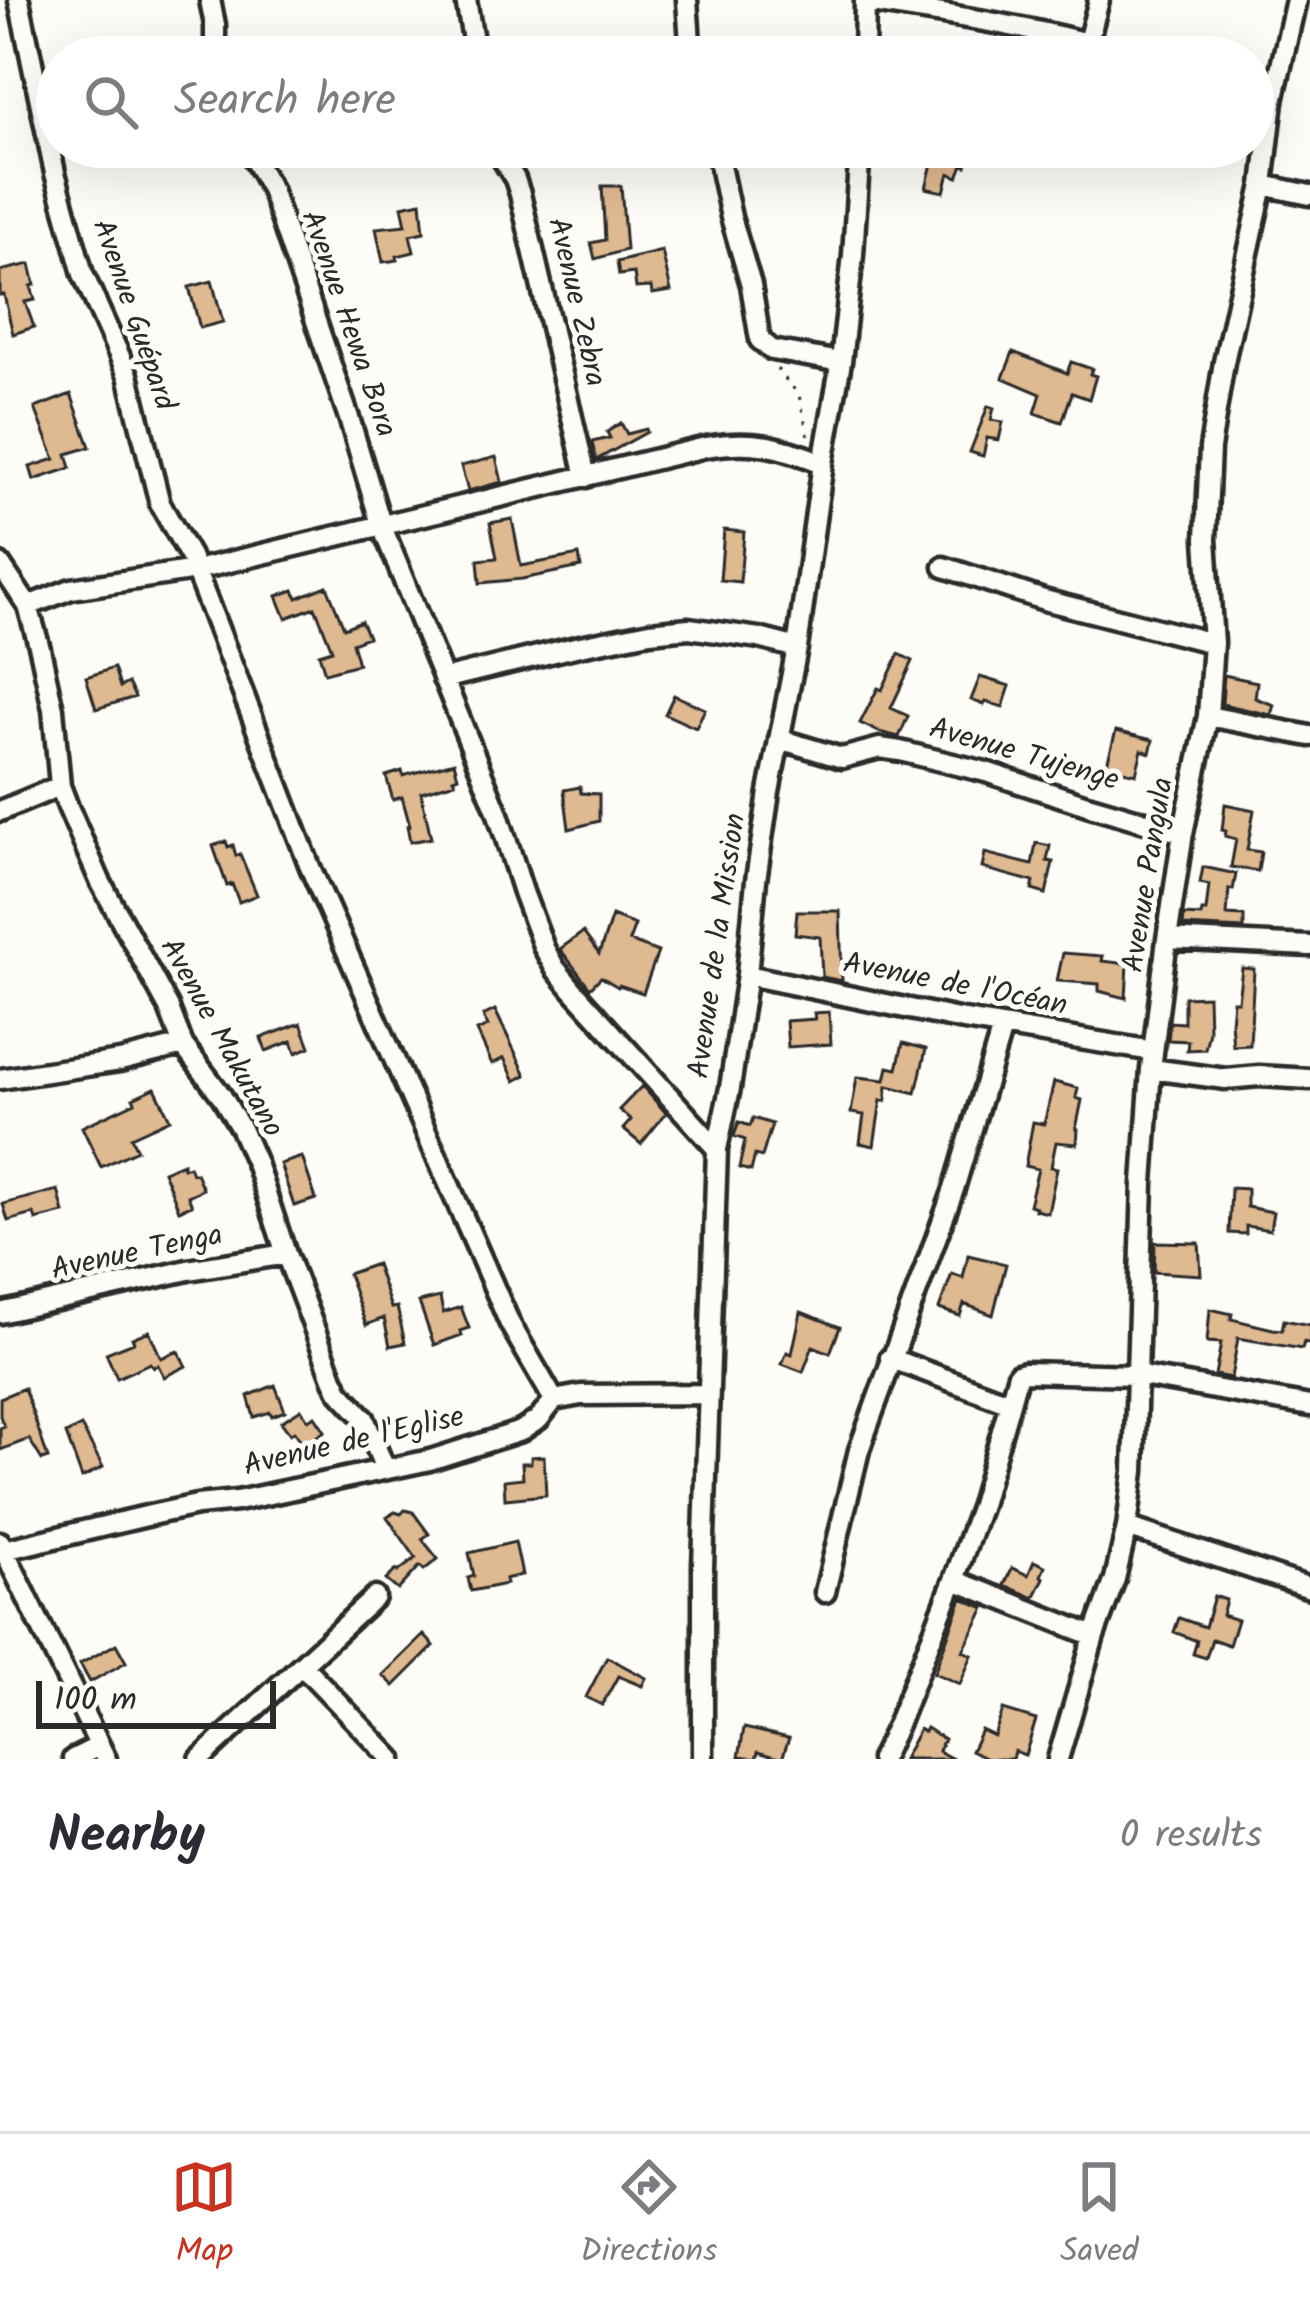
<!DOCTYPE html>
<html lang="en">
<head>
<meta charset="utf-8">
<style>
  body { margin:0; font-family:Kalam,sans-serif; background:#f7f7f7; color:#2b2b33 }
  .scale { position:absolute; left:36px; bottom:30px; width:240px; box-sizing:border-box; padding-left:12px; border:6px solid #2b2b2b; border-top:0; font-size:33px; line-height:42px; white-space:nowrap; color:#2b2b2b; -webkit-text-stroke:9px #fdfcf7; paint-order:stroke }
  .list { margin:0; padding:0; list-style:none }
  h2 { display:flex; justify-content:space-between; align-items:center; height:156px; margin:0; padding:0 48px; font-size:51px }
  h2 small { font-size:39px; font-weight:400; color:#7c7c81 }
  .icon { flex:none; width:66px; height:66px; fill:none; stroke:currentColor; stroke-width:2; stroke-linecap:round; stroke-linejoin:round }
  .map { position:relative; flex:none; width:1310px; height:1759px; overflow:hidden }
  .search { position:absolute; background:#fff; box-shadow:0 12px 48px #0002; left:36px; right:36px; top:36px; height:132px; display:flex; align-items:center; gap:30px; box-sizing:border-box; padding:0 42px; border-radius:66px; color:#7c7c81; font-size:45px }
  .sheet { height:372px; background:#fff }
  nav { display:flex; justify-content:space-around; align-items:center; box-sizing:border-box; height:168px; border-top:3px solid #e1e1e2; background:#fff; font-size:33px; color:#7c7c81 }
  nav a { display:grid; justify-items:center; gap:6px }
  nav .on { color:#c8321e }
  .map>svg:first-child { display:block }
  .building { fill:#dfb990; stroke:#2b2b2b; stroke-width:3 }
  .lines { fill:none; stroke-linecap:round; stroke-linejoin:round }
  .street-casing { stroke:#2b2b2b; stroke-width:27 }
  .path { stroke:#2b2b2b; stroke-width:3; stroke-dasharray:3 9; stroke-linecap:butt }
  .street { stroke:#fdfcf7; stroke-width:18 }
  .labels { text-anchor:middle; dominant-baseline:central; stroke-width:10; stroke-linejoin:round; paint-order:stroke }
  .street-label { font-size:30px; fill:#2b2b2b; stroke:#fdfcf7 }
</style>
</head>
<body>
<div class="map">
<svg width="1310" height="1759" viewBox="0 0 1310 1759">
  <rect width="100%" height="100%" fill="#fdfcf7"/>
  <filter id="ink" filterUnits="userSpaceOnUse"><feTurbulence type="fractalNoise" baseFrequency=".00833" numOctaves="2"/><feDisplacementMap in="SourceGraphic" scale="24" xChannelSelector="R" yChannelSelector="G"/><feConvolveMatrix kernelMatrix="1 2 1 2 8 2 1 2 1" color-interpolation-filters="sRGB"/></filter>
  <g filter="url(#ink)">
    <path class="building" d="M936 147H971L966 166 963 165 958 177 949 173 944 192 926 188Z
      M602 186H621L626 250 595 259 591 243 605 240Z
      M421 202 424 232 410 235 414 252 397 256 398 260 383 262 376 228 406 225 402 206Z
      M662 251 671 291 652 294 651 287 636 288 634 273 619 275 617 262Z
      M30 264 35 285 31 286 35 300 25 302 34 327 13 334 4 295H0V271Z
      M212 281 223 322 200 328 189 287Z
      M1013 352 1067 373 1071 362 1092 369 1090 374 1096 376 1089 399 1072 393 1062 422 1035 413 1041 394 1003 378Z
      M71 394 90 447 67 454 71 468 34 480 30 467 55 459 35 408Z
      M988 406 994 408 991 420 1003 422 999 440 987 438 983 456 970 452Z
      M621 423 627 434 646 429 647 432 596 460 592 442 610 438 607 432Z
      M496 457 502 482 468 491 461 466Z
      M512 519 521 566 579 555 581 567 522 579 480 583 478 560 497 558 490 523Z
      M724 530 744 532 740 582 720 580Z
      M327 586 344 628 361 621 368 637 352 643 358 664 325 673 319 654 332 650 315 607 286 618 277 596 294 590 297 598Z
      M899 654 913 661 891 708 908 716 899 737 879 732 860 723 878 688 882 690Z
      M114 668 120 687 128 683 135 697 96 709 86 677Z
      M1224 675 1257 682 1255 698 1274 705 1271 715 1222 704Z
      M980 677 1010 686 1003 707 986 702 984 705 971 700Z
      M674 695 705 709 696 728 665 714Z
      M1116 731 1153 740 1150 753 1142 750 1136 774 1106 767Z
      M454 762 458 776 453 778 455 782 421 792 431 838 410 842 407 826H410L402 797 393 800 386 776 402 771 403 776Z
      M580 787 581 793 599 794V821L569 829 564 790Z
      M1225 804 1254 810 1247 850 1261 852 1258 871 1231 867 1236 839 1225 836 1226 831 1222 830Z
      M226 841 228 847 233 845 236 856 240 854 257 895 239 902 232 884 227 886 213 846Z
      M1036 843 1050 846 1047 861 1053 862 1046 894 1032 890 1034 882 982 868 985 853 1032 865Z
      M1203 867 1236 874 1233 890 1229 889 1227 915 1244 916V929L1183 926 1184 915 1201 916 1202 911H1206L1209 885 1200 883Z
      M797 911H840L842 981 822 977 820 937 795 934Z
      M612 916 635 925 629 941 658 952 643 993 619 985 618 987 601 977 590 988 560 949 583 932 599 954Z
      M1063 953 1103 956 1102 961 1128 964 1126 998 1099 991V984L1057 981Z
      M1242 968 1254 969 1250 1045 1233 1046 1231 1022 1233 1001H1238Z
      M1208 996 1209 1031 1205 1049 1187 1050 1188 1041 1168 1040 1170 1022 1184 1023V997Z
      M495 1010 526 1075 515 1081 504 1058 492 1064 477 1031 488 1026 483 1016Z
      M829 1012 831 1044 788 1047 786 1021 815 1019 814 1013Z
      M301 1023 310 1047 296 1053 292 1041 266 1051 261 1038Z
      M903 1043 926 1049 916 1093 887 1086 886 1101 881 1100 874 1146 860 1143 864 1115 851 1113 857 1077 885 1080 888 1067 897 1069Z
      M1054 1082 1078 1088 1076 1098 1082 1100 1076 1129H1078L1077 1144 1056 1142 1051 1167 1057 1168 1048 1213 1035 1210 1036 1207 1029 1205 1038 1169 1025 1166 1033 1122 1044 1124Z
      M642 1086 666 1113 641 1144 623 1129 631 1120 619 1110Z
      M155 1088 170 1119 131 1137 137 1150 101 1167 82 1127 135 1102 133 1098Z
      M753 1118 772 1124 762 1157 755 1155 751 1171 739 1168 745 1140 734 1136 739 1122 750 1126Z
      M302 1157 316 1199 294 1206 280 1164Z
      M183 1163V1168L189 1166 192 1173H196L203 1189 188 1196 192 1205 179 1210 163 1171Z
      M1231 1188 1247 1189V1207L1273 1212 1270 1230 1246 1226V1234L1229 1233Z
      M58 1190 64 1213 36 1220 34 1214 8 1221 3 1204Z
      M1155 1242 1199 1243 1201 1275 1154 1272Z
      M968 1255 1006 1264 993 1315 964 1304 960 1316 939 1309 952 1274 963 1278Z
      M376 1264 391 1308 397 1307 405 1343 390 1346 384 1318 366 1325 348 1274Z
      M440 1297 443 1313 461 1307 469 1328 460 1331 462 1335 434 1345 419 1302Z
      M1210 1309 1232 1314 1231 1319 1273 1329 1282 1330 1284 1320 1310 1325V1344L1304 1342 1302 1349 1238 1338 1231 1378 1215 1375 1221 1343 1207 1342Z
      M801 1312 840 1327 830 1353 813 1346 803 1372 782 1364 787 1352 792 1354Z
      M149 1331 161 1358 178 1351 186 1366 164 1377 158 1365 153 1367 150 1363 117 1378 106 1353 134 1342 132 1338Z
      M275 1385 285 1411 272 1416 270 1412 254 1417 248 1396Z
      M24 1388 48 1458 42 1460 29 1439 0 1450V1428L4 1426 0 1416V1398Z
      M301 1409 308 1420 315 1416 325 1431 304 1445 294 1431 290 1434 281 1422Z
      M81 1426 103 1467 82 1478 66 1434Z
      M544 1456 546 1495 505 1499 504 1480 523 1478 522 1463H531V1457Z
      M405 1510 413 1512 429 1534 422 1539 438 1559 424 1570 420 1566 398 1590 386 1580 396 1570 398 1572 416 1558 387 1517 395 1512 401 1514Z
      M515 1542 522 1575 505 1579 506 1584 471 1591 468 1578 474 1576 469 1553Z
      M1034 1561 1045 1566 1041 1576 1044 1578 1034 1598 1004 1585 1012 1568 1028 1575Z
      M1214 1596 1226 1600 1222 1615 1237 1620 1229 1645 1212 1639 1206 1658 1193 1654 1197 1641 1174 1632 1179 1618 1205 1627Z
      M962 1598 985 1608 963 1651 972 1655 960 1684 934 1673Z
      M424 1635 434 1646 394 1686 383 1675Z
      M116 1644 126 1662 90 1682 80 1664Z
      M607 1657 646 1678 642 1686 618 1676 602 1705 586 1697Z
      M1003 1710 1036 1720 1025 1755 1014 1751 1012 1759H987L971 1751 981 1730 994 1736Z
      M744 1728 789 1738 782 1759 758 1752 756 1759 739 1757Z
      M926 1728 944 1739 938 1751 953 1759H903L919 1729 924 1732Z"/>
    <g class="lines">
      <defs>
        <path id="street" d="M19 0 55 173 83 274 128 375 160 504 190 556 310 867 490 1278 510 1324 554 1400
          M210 0 215 25V57
          M466 0 476 57
          M687 0 691 57
          M865 2C957 16 1048 29 1136 57
          M1088 42 1099 0
          M864 57 865 0
          M247 147 271 189 350 421 381 524 497 811 523 892 544 948 555 968 573 990 717 1149
          M495 147 515 179 520 194 586 477
          M716 147 731 217 751 285 760 340 772 350 841 362
          M1263 185 1310 195
          M0 564 28 606 40 649 53 709 60 786 68 807 100 881 169 1008 183 1045 221 1095 241 1129 256 1163 286 1254 333 1378 339 1391 364 1418 385 1469
          M944 567 1044 600 1213 643
          M28 606 71 589 196 570 706 447C753 439 779 446 823 463
          M443 679 575 647 650 632 689 628 759 638 797 648
          M1208 716 1310 736
          M779 739 842 758 880 748 900 751 986 772 1087 805 1183 833
          M0 811 60 786
          M1167 939 1310 946
          M747 975 958 1019 1153 1051
          M1151 1069 1226 1079 1259 1076 1310 1079
          M0 1079 120 1061 183 1045
          M0 1313 188 1270 286 1254
          M890 1358 1010 1403
          M1127 1527 1310 1588
          M0 1542 106 1759
          M4 1550 155 1514 197 1505 237 1501 430 1460 521 1431 539 1419 554 1400 581 1395 708 1394
          M954 1580 1094 1636
          M825 1592 859 1450 954 1189 1002 1028
          M302 1665 392 1759
          M73 1759 99 1746
          M200 1759 375 1597
          M703 1759V1567L717 1149 730 1088 747 975 756 880 769 792 797 648 823 463 841 362 853 255 860 147
          M881 1759 897 1725 954 1580 981 1505 1018 1374 1025 1372 1136 1375 1310 1406
          M1058 1759 1094 1636 1115 1579 1127 1527 1134 1471 1143 1183 1151 1069 1167 939 1183 833 1208 716 1213 643 1206 539 1210 448 1224 362 1263 185 1273 101 1296 0"/>
      </defs>
      <use href="#street" class="street-casing"/>
      <path class="path" d="M777 369 799 395 809 440"/>
      <use href="#street" class="street"/>
    </g>
  </g>
  <g class="labels">
    <g class="street-label">
      <text transform="translate(576 302) rotate(77)">Avenue Zebra</text>
      <text transform="translate(133 315) rotate(71)">Avenue Guépard</text>
      <text transform="translate(348 324) rotate(71)">Avenue Hewa Bora</text>
      <text transform="translate(1024 755) rotate(16)">Avenue Tujenge</text>
      <text transform="translate(1149 875) rotate(-81)">Avenue Pangula</text>
      <text transform="translate(718 946) rotate(-82)">Avenue de la Mission</text>
      <text transform="translate(955 985) rotate(11)">Avenue de l'Océan</text>
      <text transform="translate(221 1038) rotate(61)">Avenue Makutano</text>
      <text transform="translate(137 1253) rotate(-12)">Avenue Tenga</text>
      <text transform="translate(354 1442) rotate(-13)">Avenue de l'Eglise</text>
    </g>
  </g>
</svg>
<div class="scale">100 m</div>
<div class="search"><svg class="icon" aria-label="search" viewBox="0 0 24 24"><circle cx="10" cy="10" r="6"/><path d="M15 15l6 6"/></svg>Search here</div>
</div>
<section class="sheet">
<h2>Nearby<small>0 results</small></h2>
<ul class="list">
</ul>
</section>
<nav>
<a class="on"><svg class="icon" aria-label="map" viewBox="0 0 24 24"><path d="M3 6l6-2 6 2 6-2v14l-6 2-6-2-6 2zM9 4v14M15 6v14"/></svg>Map</a>
<a><svg class="icon" aria-label="directions" viewBox="0 0 24 24"><path d="M12 3l9 9-9 9-9-9zM9 14v-3h6M13 9l2 2-2 2"/></svg>Directions</a>
<a><svg class="icon" aria-label="saved" viewBox="0 0 24 24"><path d="M7 4h10v16l-5-4-5 4z"/></svg>Saved</a>
</nav>
</body>
</html>
